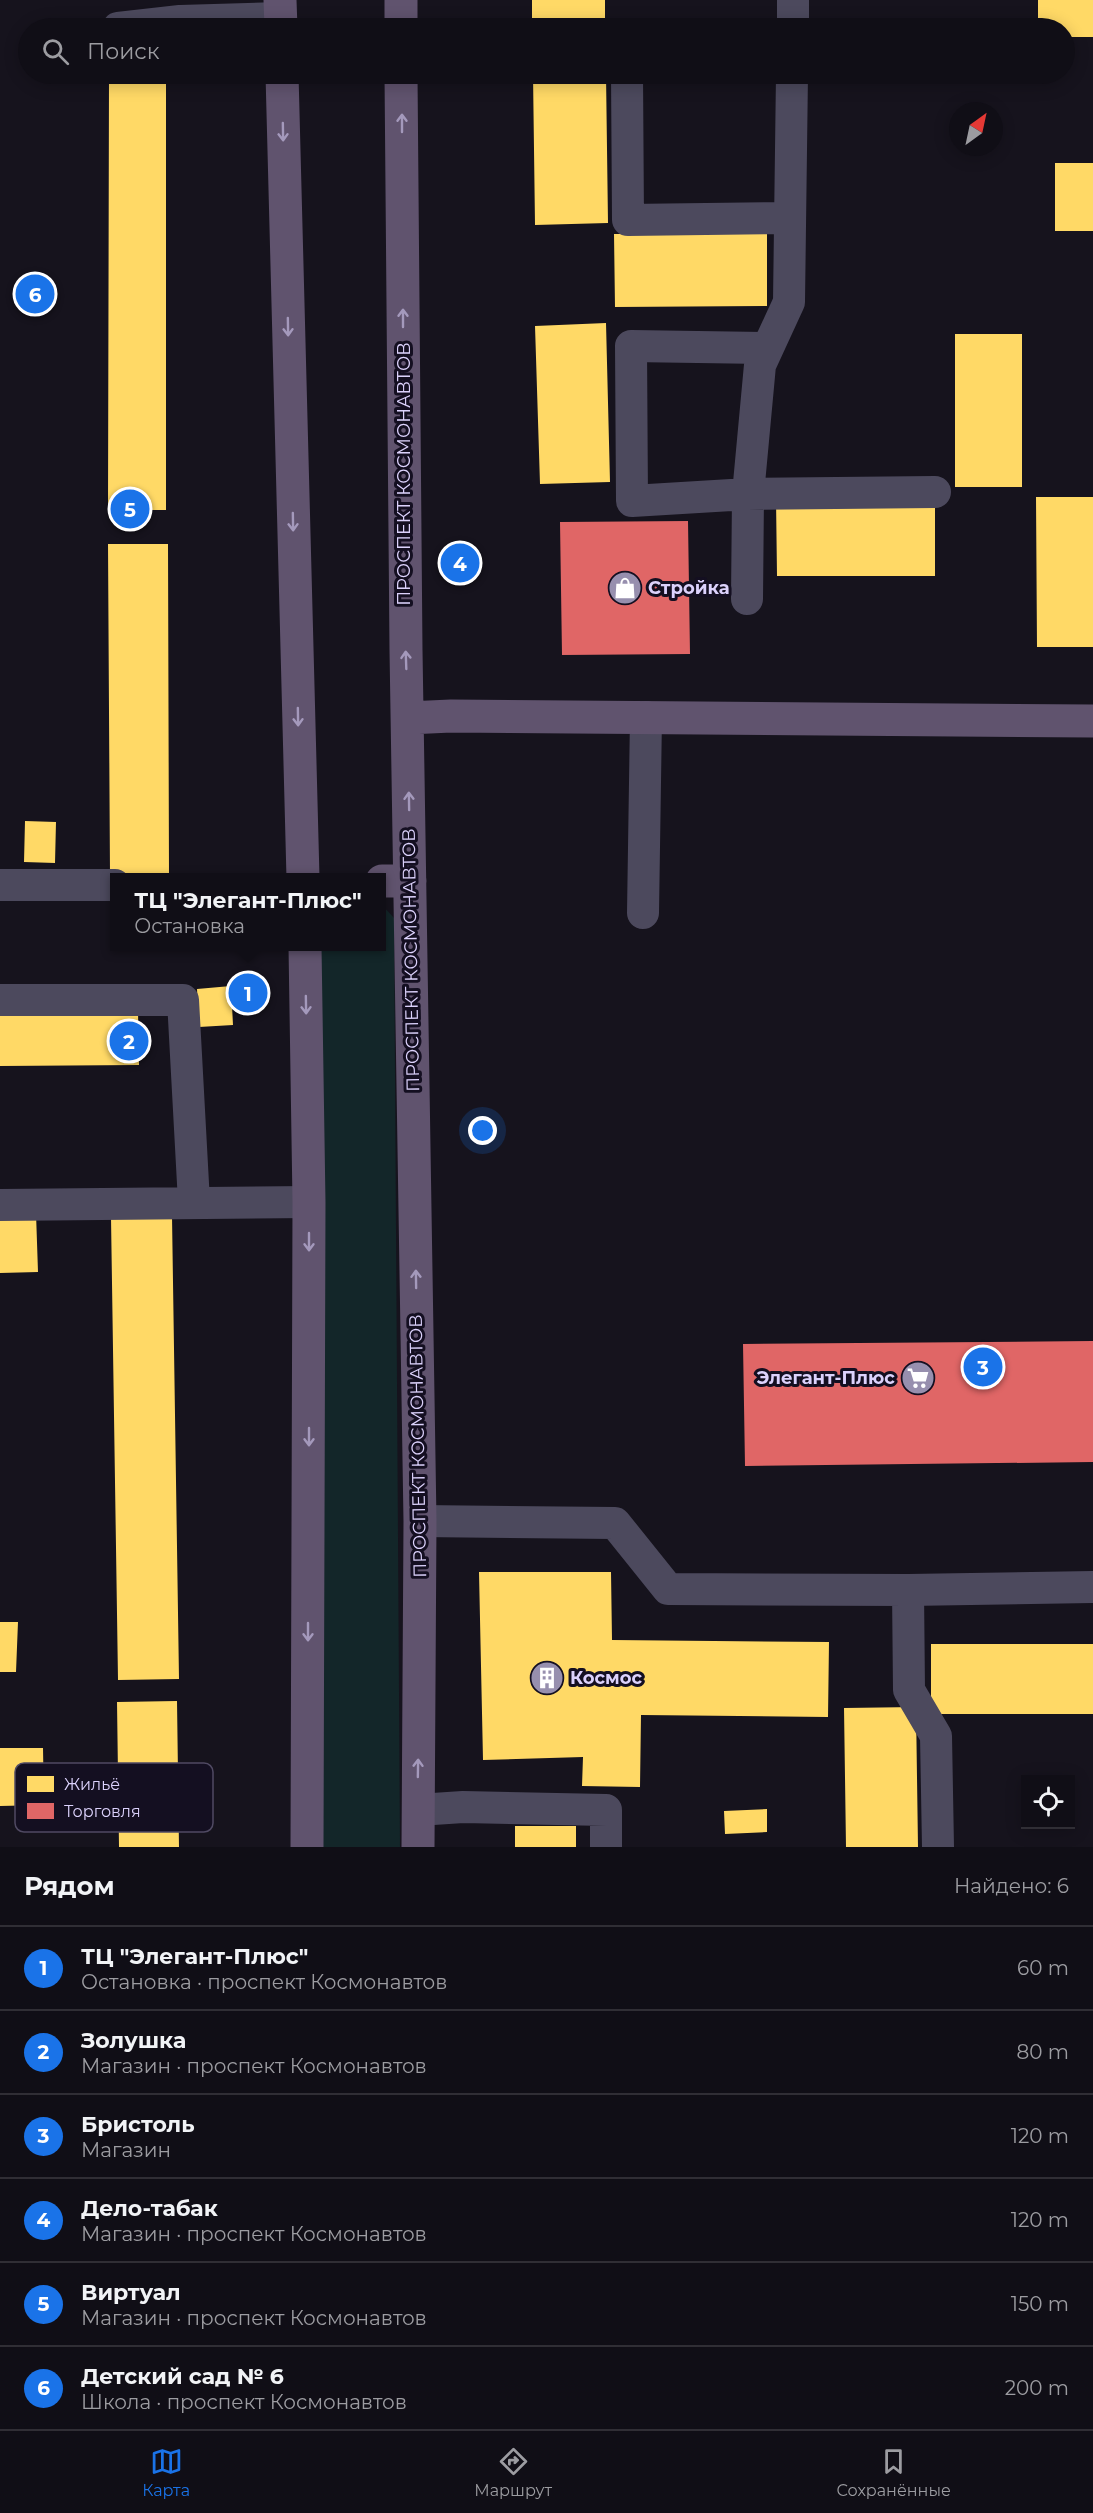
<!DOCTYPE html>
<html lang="ru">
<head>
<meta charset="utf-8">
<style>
  body { margin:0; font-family:Montserrat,sans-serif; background:#1e1c23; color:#f1f3f6 }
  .controls { position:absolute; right:18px; bottom:18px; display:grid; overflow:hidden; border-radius:0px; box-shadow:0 3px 15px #0003 }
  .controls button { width:54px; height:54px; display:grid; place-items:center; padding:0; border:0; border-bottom:2px solid #302e35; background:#100e16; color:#f1f3f6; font:30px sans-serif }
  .compass { position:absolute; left:949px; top:102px; width:54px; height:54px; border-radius:50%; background:#100e16; box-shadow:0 3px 15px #0003; rotate:33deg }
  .you { position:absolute; left:483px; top:1131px; width:21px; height:21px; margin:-15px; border:4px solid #fff; border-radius:50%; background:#1a73e8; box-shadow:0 0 0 9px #1a73e833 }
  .badge { display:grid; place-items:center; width:39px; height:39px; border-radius:50%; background:#1a73e8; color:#fff; font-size:20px; font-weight:700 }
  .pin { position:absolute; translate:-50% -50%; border:3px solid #fff; box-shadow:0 2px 6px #0006 }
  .popup { position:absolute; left:110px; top:873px; width:276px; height:78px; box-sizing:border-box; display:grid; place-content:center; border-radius:0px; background:#100e16; filter:drop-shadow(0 2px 4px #0005); font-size:20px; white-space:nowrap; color:#9c9ca1 }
  .popup b { font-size:22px; color:#f1f3f6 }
  .popup::after { content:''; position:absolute; left:50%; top:100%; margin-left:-12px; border:12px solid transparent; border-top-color:#100e16 }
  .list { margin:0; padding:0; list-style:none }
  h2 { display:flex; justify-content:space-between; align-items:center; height:78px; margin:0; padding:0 24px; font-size:26px }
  h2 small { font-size:20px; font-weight:400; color:#9c9ca1 }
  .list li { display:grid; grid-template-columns:39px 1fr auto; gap:18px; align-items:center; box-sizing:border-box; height:84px; padding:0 24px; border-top:2px solid #302e35 }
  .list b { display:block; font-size:22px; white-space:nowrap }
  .list p { margin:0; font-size:20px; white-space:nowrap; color:#9c9ca1 }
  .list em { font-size:20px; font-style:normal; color:#9c9ca1 }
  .icon { flex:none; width:33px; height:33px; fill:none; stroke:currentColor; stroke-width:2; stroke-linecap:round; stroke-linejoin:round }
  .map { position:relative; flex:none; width:1093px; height:1847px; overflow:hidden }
  .search { position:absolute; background:#100e16; box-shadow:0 3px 15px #0003; left:18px; right:18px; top:18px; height:66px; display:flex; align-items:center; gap:15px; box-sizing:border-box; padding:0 21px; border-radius:33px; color:#9c9ca1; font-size:22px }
  .sheet { height:582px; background:#100e16 }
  nav { display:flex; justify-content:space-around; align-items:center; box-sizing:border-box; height:84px; border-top:2px solid #302e35; background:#100e16; font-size:16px; color:#9c9ca1 }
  nav a { display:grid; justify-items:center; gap:3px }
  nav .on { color:#1a73e8 }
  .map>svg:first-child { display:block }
  .green { fill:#132629 }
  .homes { fill:#ffd966 }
  .shops { fill:#e06666 }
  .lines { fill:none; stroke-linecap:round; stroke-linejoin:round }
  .minor { stroke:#4c495d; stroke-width:32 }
  .major { stroke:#60536e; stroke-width:33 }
  .oneway { stroke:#a499bc }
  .labels { text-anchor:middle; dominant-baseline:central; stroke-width:6; stroke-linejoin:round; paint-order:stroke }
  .street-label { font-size:18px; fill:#dcd2fc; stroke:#140f21 }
  .poi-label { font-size:18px; font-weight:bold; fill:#dcd2fc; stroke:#140f21; text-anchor:start }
  .key { fill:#140f21; stroke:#504a63; stroke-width:1.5 }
  .key-label { font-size:16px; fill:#dcd2fc }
</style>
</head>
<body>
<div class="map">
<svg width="1093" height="1847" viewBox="0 0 1093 1847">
  <rect width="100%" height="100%" fill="#16131d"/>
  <path class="green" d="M382 905 394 918 400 1847H322L317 947 382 946Z"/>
  <path class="homes" d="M532 0H605V28H532Z
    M1038 0H1093V37H1064V28H1038Z
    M109 74H166V510H108Z
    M533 74H606L608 223 535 225Z
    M1055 163H1093V231H1055Z
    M767 233V306L615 307 614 234Z
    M606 323 610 482 540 484 535 326Z
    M955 334H1022V487H955Z
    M1036 497H1093V647H1037Z
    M776 498H935V576H777Z
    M108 544H168L169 876H110Z
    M25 821 56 822 55 863 24 862Z
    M231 986 233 1025 199 1027 197 989Z
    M138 1011 139 1065 0 1066V1012Z
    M36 1213 38 1272 0 1273V1214Z
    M172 1216 179 1679 118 1680 111 1217Z
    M479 1572H611L612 1640 829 1642 828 1717 641 1715 640 1787 582 1786 583 1757 483 1760Z
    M0 1622H18L16 1672H0Z
    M931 1644H1093V1714H931Z
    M177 1701 179 1847H119L117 1702Z
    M916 1707 918 1847H846L844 1708Z
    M0 1748H43L44 1805 0 1806Z
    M767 1809V1832L725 1834 724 1811Z
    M515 1826H576V1847H515Z"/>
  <path class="shops" d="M688 521 690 654 562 655 560 522Z
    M468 548 469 577H453L452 549Z
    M1093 1341V1462L745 1466 743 1344Z"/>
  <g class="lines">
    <path class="minor" d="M118 28 180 21 280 18
      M793 28V0
      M627 74 628 220 790 218
      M767 348 631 346 632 501 748 494 935 492
      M747 599 748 494 760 365 789 302 792 74
      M0 885H115
      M643 913 646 717
      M0 1000H183L194 1202
      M0 1205 309 1202
      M420 1521 615 1523 668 1589 908 1590 1093 1587
      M908 1590 909 1690 936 1736 938 1847
      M418 1810 463 1807 606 1810V1847"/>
    <path class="major" d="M280 0 281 28
      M401 0V28
      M282 74 303 878
      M401 74 406 650 420 1521 418 1847
      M408 718 451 716 1093 721
      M382 881H410
      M305 946 309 1202 307 1847"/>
  </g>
  <defs><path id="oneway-shaft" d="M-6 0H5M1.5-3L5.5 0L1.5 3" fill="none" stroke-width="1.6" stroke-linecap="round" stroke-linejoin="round" transform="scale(1.5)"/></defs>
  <g class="oneway">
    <use href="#oneway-shaft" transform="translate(402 123) rotate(-90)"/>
    <use href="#oneway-shaft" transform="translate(283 132) rotate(89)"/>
    <use href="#oneway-shaft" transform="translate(403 318) rotate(-90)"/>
    <use href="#oneway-shaft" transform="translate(288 327) rotate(89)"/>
    <use href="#oneway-shaft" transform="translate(293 522) rotate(89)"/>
    <use href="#oneway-shaft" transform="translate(406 660) rotate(-92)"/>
    <use href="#oneway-shaft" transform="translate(298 717) rotate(89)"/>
    <use href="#oneway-shaft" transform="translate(409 801) rotate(-91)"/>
    <use href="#oneway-shaft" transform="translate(306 1005) rotate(89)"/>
    <use href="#oneway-shaft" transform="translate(309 1242) rotate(90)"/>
    <use href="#oneway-shaft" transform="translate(416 1279) rotate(-91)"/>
    <use href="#oneway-shaft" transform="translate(309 1437) rotate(90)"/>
    <use href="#oneway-shaft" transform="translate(308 1632) rotate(90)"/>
    <use href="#oneway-shaft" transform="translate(418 1768) rotate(-89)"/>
  </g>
  <defs>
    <symbol id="shop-disc" viewBox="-11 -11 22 22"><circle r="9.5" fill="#978fae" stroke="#140f21"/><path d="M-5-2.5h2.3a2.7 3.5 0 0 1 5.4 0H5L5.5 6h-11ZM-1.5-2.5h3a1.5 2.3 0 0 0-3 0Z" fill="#fff"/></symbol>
    <symbol id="supermarket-disc" viewBox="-11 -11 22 22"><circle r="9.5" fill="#978fae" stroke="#140f21"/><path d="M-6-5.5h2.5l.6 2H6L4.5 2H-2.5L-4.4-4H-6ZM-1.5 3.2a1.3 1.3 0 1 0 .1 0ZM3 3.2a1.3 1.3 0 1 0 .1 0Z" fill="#fff"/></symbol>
    <symbol id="building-disc" viewBox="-11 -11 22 22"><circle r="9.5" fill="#978fae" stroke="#140f21"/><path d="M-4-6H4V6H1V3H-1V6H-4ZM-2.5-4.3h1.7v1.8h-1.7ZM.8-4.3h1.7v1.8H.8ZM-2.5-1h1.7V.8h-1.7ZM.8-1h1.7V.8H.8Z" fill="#fff"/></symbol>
  </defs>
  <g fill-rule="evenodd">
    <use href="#shop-disc" x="606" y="569" width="38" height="38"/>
    <use href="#supermarket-disc" x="899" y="1359" width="38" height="38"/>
    <use href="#building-disc" x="528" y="1659" width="38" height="38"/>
  </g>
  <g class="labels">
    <g class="street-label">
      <text transform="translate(404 474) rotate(-90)">ПРОСПЕКТ КОСМОНАВТОВ</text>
      <text transform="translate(411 960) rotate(-91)">ПРОСПЕКТ КОСМОНАВТОВ</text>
      <text transform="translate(418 1446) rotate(-91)">ПРОСПЕКТ КОСМОНАВТОВ</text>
    </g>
    <g class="poi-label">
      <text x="648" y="588">Стройка</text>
      <text x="895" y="1378" text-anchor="end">Элегант-Плюс</text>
      <text x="570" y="1678">Космос</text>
    </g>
  </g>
  <rect x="15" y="1763" width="198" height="69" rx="9" class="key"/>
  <rect x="27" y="1776" width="27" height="16" fill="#ffd966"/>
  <rect x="27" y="1803" width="27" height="16" fill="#e06666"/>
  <g class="key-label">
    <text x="64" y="1790">Жильё</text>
    <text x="64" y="1817">Торговля</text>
  </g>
</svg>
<div class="controls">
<button><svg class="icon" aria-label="locate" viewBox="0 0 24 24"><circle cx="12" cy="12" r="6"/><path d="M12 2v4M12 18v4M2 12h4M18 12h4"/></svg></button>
</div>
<svg class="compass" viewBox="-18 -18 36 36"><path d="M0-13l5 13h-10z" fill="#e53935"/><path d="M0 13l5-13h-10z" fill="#9c9ca1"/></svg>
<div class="you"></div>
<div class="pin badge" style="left:248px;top:993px">1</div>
<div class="popup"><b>ТЦ &quot;Элегант-Плюс&quot;</b>Остановка</div>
<div class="pin badge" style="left:129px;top:1041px">2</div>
<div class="pin badge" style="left:983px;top:1367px">3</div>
<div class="pin badge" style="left:460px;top:563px">4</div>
<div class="pin badge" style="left:130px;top:509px">5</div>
<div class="pin badge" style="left:35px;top:294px">6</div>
<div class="search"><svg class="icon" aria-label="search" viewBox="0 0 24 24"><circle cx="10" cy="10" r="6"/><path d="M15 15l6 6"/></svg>Поиск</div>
</div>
<section class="sheet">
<h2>Рядом<small>Найдено: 6</small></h2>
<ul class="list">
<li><span class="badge">1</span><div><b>ТЦ &quot;Элегант-Плюс&quot;</b><p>Остановка · проспект Космонавтов</p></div><em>60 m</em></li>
<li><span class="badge">2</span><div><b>Золушка</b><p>Магазин · проспект Космонавтов</p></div><em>80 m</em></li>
<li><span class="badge">3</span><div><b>Бристоль</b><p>Магазин</p></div><em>120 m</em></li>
<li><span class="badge">4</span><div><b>Дело-табак</b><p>Магазин · проспект Космонавтов</p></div><em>120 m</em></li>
<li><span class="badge">5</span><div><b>Виртуал</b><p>Магазин · проспект Космонавтов</p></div><em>150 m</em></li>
<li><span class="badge">6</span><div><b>Детский сад № 6</b><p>Школа · проспект Космонавтов</p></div><em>200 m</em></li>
</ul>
</section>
<nav>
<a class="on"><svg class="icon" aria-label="map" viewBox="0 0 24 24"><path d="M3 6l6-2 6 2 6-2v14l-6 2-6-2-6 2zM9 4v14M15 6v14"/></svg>Карта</a>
<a><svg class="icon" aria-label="directions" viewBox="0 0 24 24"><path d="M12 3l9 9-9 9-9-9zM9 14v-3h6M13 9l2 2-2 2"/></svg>Маршрут</a>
<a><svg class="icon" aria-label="saved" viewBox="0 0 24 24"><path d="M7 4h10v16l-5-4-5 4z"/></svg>Сохранённые</a>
</nav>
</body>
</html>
